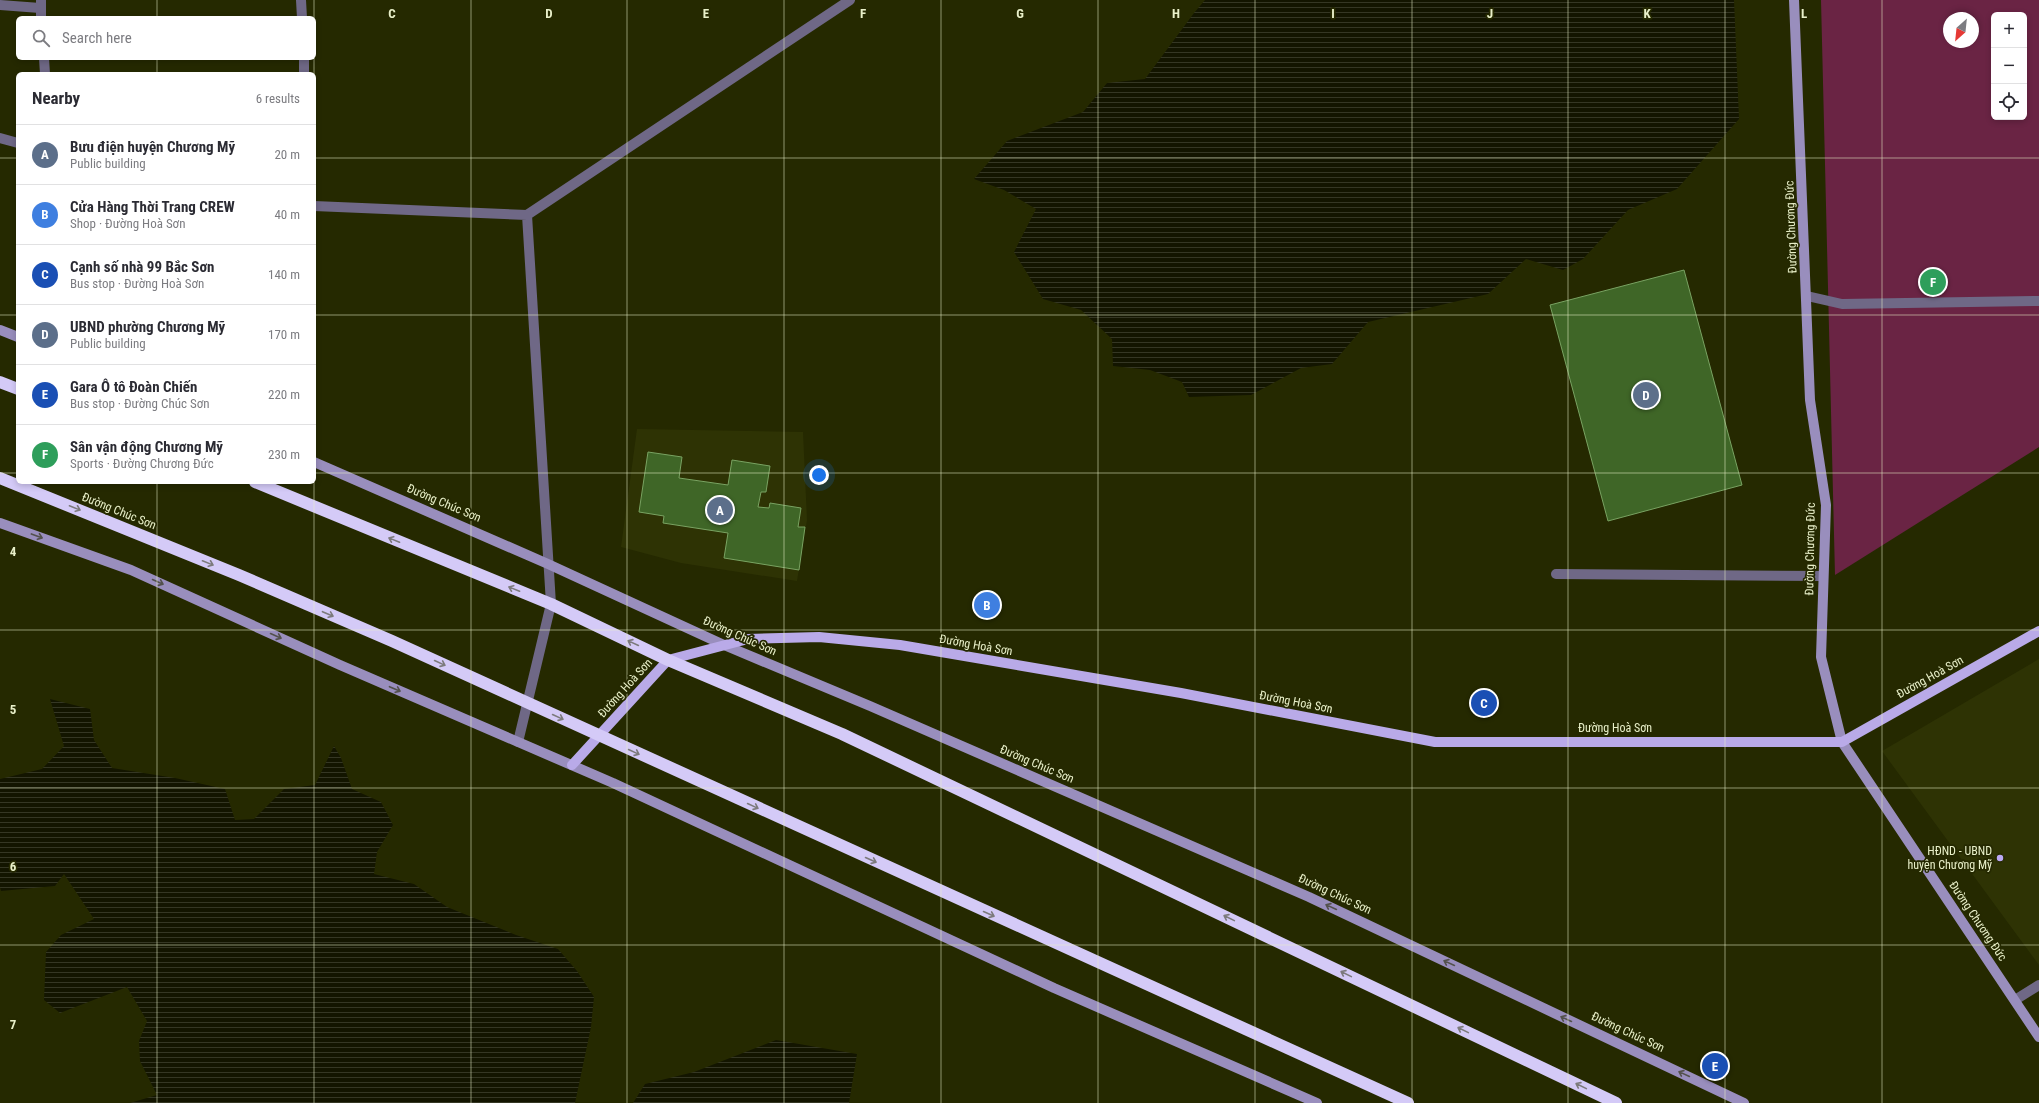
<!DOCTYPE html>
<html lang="en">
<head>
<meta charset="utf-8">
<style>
  body { margin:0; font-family:"Roboto Condensed",sans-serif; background:#f7f7f7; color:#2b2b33 }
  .controls { position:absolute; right:12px; top:12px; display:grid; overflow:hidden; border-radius:6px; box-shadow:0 2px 6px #0003 }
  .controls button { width:36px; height:36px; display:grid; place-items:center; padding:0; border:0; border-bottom:1px solid #e1e1e2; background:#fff; color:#2b2b33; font:20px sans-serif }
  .compass { position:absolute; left:1943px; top:12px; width:36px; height:36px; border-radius:50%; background:#fff; box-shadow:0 2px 6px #0003; rotate:207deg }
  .you { position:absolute; left:819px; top:475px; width:14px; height:14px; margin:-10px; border:3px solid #fff; border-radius:50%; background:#1a73e8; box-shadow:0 0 0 6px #1a73e833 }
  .badge { display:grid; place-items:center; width:26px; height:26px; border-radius:50%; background:#6c648a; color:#fff; font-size:13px; font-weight:700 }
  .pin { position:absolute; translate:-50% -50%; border:2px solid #fff; box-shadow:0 1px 4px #0006 }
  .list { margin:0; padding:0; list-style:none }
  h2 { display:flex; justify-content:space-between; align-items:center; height:52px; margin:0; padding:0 16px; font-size:17px }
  h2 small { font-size:13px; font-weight:400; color:#7c7c81 }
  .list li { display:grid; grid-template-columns:26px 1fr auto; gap:12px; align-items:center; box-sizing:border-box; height:60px; padding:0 16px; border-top:1px solid #e1e1e2 }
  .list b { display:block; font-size:15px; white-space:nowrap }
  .list p { margin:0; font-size:13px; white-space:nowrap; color:#7c7c81 }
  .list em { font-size:13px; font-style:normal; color:#7c7c81 }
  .icon { flex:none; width:22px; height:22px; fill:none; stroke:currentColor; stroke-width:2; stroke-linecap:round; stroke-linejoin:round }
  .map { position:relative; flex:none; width:2039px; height:1103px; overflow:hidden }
  .search { position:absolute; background:#fff; box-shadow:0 2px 6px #0003; left:16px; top:16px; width:300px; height:44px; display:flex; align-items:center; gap:10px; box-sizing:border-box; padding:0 14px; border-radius:6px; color:#7c7c81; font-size:15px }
  .panel { position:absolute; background:#fff; box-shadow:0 2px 6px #0003; left:16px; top:72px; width:300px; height:412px; border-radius:6px }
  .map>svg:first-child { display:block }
  .built { fill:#2e3304 }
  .pitch { fill:#6a2444; fill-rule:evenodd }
  .water { fill:url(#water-rules) }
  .building { fill:#3f6627; stroke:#79a362 }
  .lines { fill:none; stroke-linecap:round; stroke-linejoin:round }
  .lane { stroke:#6f6886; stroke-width:10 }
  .street { stroke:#6f6886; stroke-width:10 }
  .secondary { stroke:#998ebd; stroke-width:10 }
  .primary { stroke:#b9aae8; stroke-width:10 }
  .highway { stroke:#d4caf7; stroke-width:12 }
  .oneway { stroke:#7c7a7c }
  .oneway2 { stroke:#53514c }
  .grid { fill:none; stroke:#e9f0c9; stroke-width:1; stroke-opacity:0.55 }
  .poi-dot { fill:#bca9f5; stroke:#252900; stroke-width:1.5 }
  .labels { text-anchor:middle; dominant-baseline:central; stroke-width:3.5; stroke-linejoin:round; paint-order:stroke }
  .street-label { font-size:12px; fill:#e9f0c9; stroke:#252900 }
  .poi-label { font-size:12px; fill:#e9f0c9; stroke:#252900; text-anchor:end }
  .grid-label { font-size:13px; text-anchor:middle; font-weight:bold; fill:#e9f0c9; stroke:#252900; stroke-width:3.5; stroke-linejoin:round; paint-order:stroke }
</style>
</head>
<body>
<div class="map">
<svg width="2039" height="1103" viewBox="0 0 2039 1103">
  <defs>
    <pattern id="water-rules" width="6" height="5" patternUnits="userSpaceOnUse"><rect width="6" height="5" fill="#131500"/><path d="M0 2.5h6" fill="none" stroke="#353724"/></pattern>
  </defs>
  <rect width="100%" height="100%" fill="#252900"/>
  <path class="built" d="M637 429 803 432 807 520 797 581 681 563 621 547Z
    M2039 659V965L1882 751Z"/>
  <path class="pitch" d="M1821 0H2039V447L1835 575ZM1994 15H2024V117H1994ZM1949 18H1973V42H1949Z"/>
  <path class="water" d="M1205 0H1734L1739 119 1677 189 1628 210 1583 259 1563 270 1526 259 1488 294 1368 322 1332 364 1301 368 1251 395 1189 397 1182 382 1150 370 1113 366 1112 339 1081 310 1043 299 1014 252 1036 209 1004 190 974 179 1007 141 1083 112 1107 83 1145 79 1194 13Z
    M50 699 90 709 94 740 112 768 175 778 225 789 235 820 254 819 284 789 315 785 334 746 341 758 352 789 381 802 393 825 377 852 374 874 414 884 447 907 516 935 558 949 577 971 594 997 591 1027 575 1103H130L157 1095 140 1061 139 1041 147 1021 127 987 60 1013 44 1000 46 952 61 935 94 919 64 874 55 886 1 891 0 887V779L42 769 64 746Z
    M776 1040 857 1054 849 1103H633L645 1084 694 1072Z"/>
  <path class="building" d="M1684 270 1742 485 1608 521 1550 305Z
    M648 452 682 457 679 478 728 485 732 460 770 466 766 492H761L758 507 769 508 770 503 801 508 798 527H805L799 570 724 558 728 533 663 523 664 516 639 512Z"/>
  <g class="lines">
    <path class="lane" d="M1807 296 1842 304 2039 301
      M1556 574 1823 576
      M2015 1000 2039 985"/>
    <path class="street" d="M41 0V18
      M301 0 302 18
      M0 5 40 8
      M44 58 45 74
      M304 58V74
      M0 138 18 143
      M314 206 527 215 850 0
      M518 742 551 604 527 215"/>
    <path class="secondary" d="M1794 0 1810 400 1826 505 1821 657 1842 742 2039 1037
      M0 330 18 337
      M314 462 548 564 724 645 870 706 1309 897 1744 1103
      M0 523 131 570 340 665 613 783 1054 988 1317 1103"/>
    <path class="primary" d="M572 765 668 660 748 639 819 637 900 645 1181 693 1435 742H1842L2039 631"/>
    <path class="highway" d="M0 382 18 389
      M0 478 239 575 392 641 1408 1103
      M255 482 551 604 668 660 842 734 1616 1103"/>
  </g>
  <defs><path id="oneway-shaft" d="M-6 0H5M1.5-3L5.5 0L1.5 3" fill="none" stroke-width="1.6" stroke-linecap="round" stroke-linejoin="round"/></defs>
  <g class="oneway">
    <use href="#oneway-shaft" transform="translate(75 508) rotate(22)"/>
    <use href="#oneway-shaft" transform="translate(394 540) rotate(-158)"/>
    <use href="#oneway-shaft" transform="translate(208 563) rotate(22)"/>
    <use href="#oneway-shaft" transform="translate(514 589) rotate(-158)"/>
    <use href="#oneway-shaft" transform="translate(328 614) rotate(23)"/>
    <use href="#oneway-shaft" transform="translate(633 643) rotate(-155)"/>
    <use href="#oneway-shaft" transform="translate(440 663) rotate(25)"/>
    <use href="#oneway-shaft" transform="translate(558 717) rotate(25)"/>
    <use href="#oneway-shaft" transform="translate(634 752) rotate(25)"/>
    <use href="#oneway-shaft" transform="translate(753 806) rotate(25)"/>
    <use href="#oneway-shaft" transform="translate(871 860) rotate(24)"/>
    <use href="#oneway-shaft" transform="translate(989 914) rotate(24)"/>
    <use href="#oneway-shaft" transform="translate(1229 918) rotate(-154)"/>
    <use href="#oneway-shaft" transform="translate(1346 974) rotate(-154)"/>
    <use href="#oneway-shaft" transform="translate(1463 1030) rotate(-154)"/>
    <use href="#oneway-shaft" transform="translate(1581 1086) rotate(-154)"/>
  </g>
  <g class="oneway2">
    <use href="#oneway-shaft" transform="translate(37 536) rotate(20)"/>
    <use href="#oneway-shaft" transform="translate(158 582) rotate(24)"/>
    <use href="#oneway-shaft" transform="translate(276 636) rotate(24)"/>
    <use href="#oneway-shaft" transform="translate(395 689) rotate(23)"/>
    <use href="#oneway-shaft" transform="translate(1331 907) rotate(-155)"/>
    <use href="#oneway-shaft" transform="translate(1449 963) rotate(-155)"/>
    <use href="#oneway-shaft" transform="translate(1566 1019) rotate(-155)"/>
    <use href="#oneway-shaft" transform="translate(1684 1074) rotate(-155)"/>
  </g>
  <path class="grid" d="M157 0V18M314 0V18M471 0V1103M627 0V1103M784 0V1103M941 0V1103M1098 0V1103M1255 0V1103M1412 0V1103M1568 0V1103M1725 0V1103M1882 0V1103M157 58V74M314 58V74M0 158H18M314 158H2039M0 315H18M314 315H2039M0 473H18M314 473H2039M157 482V1103M314 482V1103M0 630H2039M0 788H2039M0 945H2039"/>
  <circle class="poi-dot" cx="2000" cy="858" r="4"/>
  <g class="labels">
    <g class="street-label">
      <text transform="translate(1791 227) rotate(-92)">Đường Chương Đức</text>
      <text transform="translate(444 503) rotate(23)">Đường Chúc Sơn</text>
      <text transform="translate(119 511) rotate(22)">Đường Chúc Sơn</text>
      <text transform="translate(1810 549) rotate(-89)">Đường Chương Đức</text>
      <text transform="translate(740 636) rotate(24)">Đường Chúc Sơn</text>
      <text transform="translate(976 645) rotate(10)">Đường Hoà Sơn</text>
      <text transform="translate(1930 677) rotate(-29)">Đường Hoà Sơn</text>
      <text transform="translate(625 688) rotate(-48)">Đường Hoà Sơn</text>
      <text transform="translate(1296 702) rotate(11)">Đường Hoà Sơn</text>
      <text x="1615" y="728">Đường Hoà Sơn</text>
      <text transform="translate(1037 764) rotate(23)">Đường Chúc Sơn</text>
      <text transform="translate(1335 894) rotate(25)">Đường Chúc Sơn</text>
      <text transform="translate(1978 921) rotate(56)">Đường Chương Đức</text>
      <text transform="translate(1628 1032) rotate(25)">Đường Chúc Sơn</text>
    </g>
    <g class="poi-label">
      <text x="1992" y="851">HĐND - UBND<tspan x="1992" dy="14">huyện Chương Mỹ</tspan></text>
    </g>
  </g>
  <g class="grid-label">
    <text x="392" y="18">C</text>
    <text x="549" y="18">D</text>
    <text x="706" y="18">E</text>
    <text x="863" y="18">F</text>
    <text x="1020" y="18">G</text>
    <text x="1176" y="18">H</text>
    <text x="1333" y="18">I</text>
    <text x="1490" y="18">J</text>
    <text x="1647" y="18">K</text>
    <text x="1804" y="18">L</text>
    <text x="13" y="556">4</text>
    <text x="13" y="714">5</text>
    <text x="13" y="871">6</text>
    <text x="13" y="1029">7</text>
  </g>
</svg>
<div class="controls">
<button>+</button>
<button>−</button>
<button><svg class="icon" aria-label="locate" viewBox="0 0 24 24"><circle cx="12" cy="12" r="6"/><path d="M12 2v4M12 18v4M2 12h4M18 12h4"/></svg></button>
</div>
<svg class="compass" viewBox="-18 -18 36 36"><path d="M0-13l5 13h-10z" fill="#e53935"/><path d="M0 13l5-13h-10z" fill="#7c7c81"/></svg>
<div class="you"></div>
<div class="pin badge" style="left:720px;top:510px;background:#5c6f8a">A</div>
<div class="pin badge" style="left:987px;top:605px;background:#3f7fe0">B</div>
<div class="pin badge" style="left:1484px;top:703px;background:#1a4fb4">C</div>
<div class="pin badge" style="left:1646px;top:395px;background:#5c6f8a">D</div>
<div class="pin badge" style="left:1715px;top:1066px;background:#1a4fb4">E</div>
<div class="pin badge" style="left:1933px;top:282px;background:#2e9e5b">F</div>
<div class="search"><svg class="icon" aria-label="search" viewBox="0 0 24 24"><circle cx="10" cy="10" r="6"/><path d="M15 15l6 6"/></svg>Search here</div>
<section class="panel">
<h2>Nearby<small>6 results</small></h2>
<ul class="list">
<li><span class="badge" style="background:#5c6f8a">A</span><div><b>Bưu điện huyện Chương Mỹ</b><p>Public building</p></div><em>20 m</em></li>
<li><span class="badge" style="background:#3f7fe0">B</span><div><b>Cửa Hàng Thời Trang CREW</b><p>Shop · Đường Hoà Sơn</p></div><em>40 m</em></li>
<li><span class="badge" style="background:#1a4fb4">C</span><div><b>Cạnh số nhà 99 Bắc Sơn</b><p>Bus stop · Đường Hoà Sơn</p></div><em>140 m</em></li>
<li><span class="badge" style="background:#5c6f8a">D</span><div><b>UBND phường Chương Mỹ</b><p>Public building</p></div><em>170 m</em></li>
<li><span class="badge" style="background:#1a4fb4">E</span><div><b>Gara Ô tô Đoàn Chiến</b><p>Bus stop · Đường Chúc Sơn</p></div><em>220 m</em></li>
<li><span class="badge" style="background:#2e9e5b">F</span><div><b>Sân vận động Chương Mỹ</b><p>Sports · Đường Chương Đức</p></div><em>230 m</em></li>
</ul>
</section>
</div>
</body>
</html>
